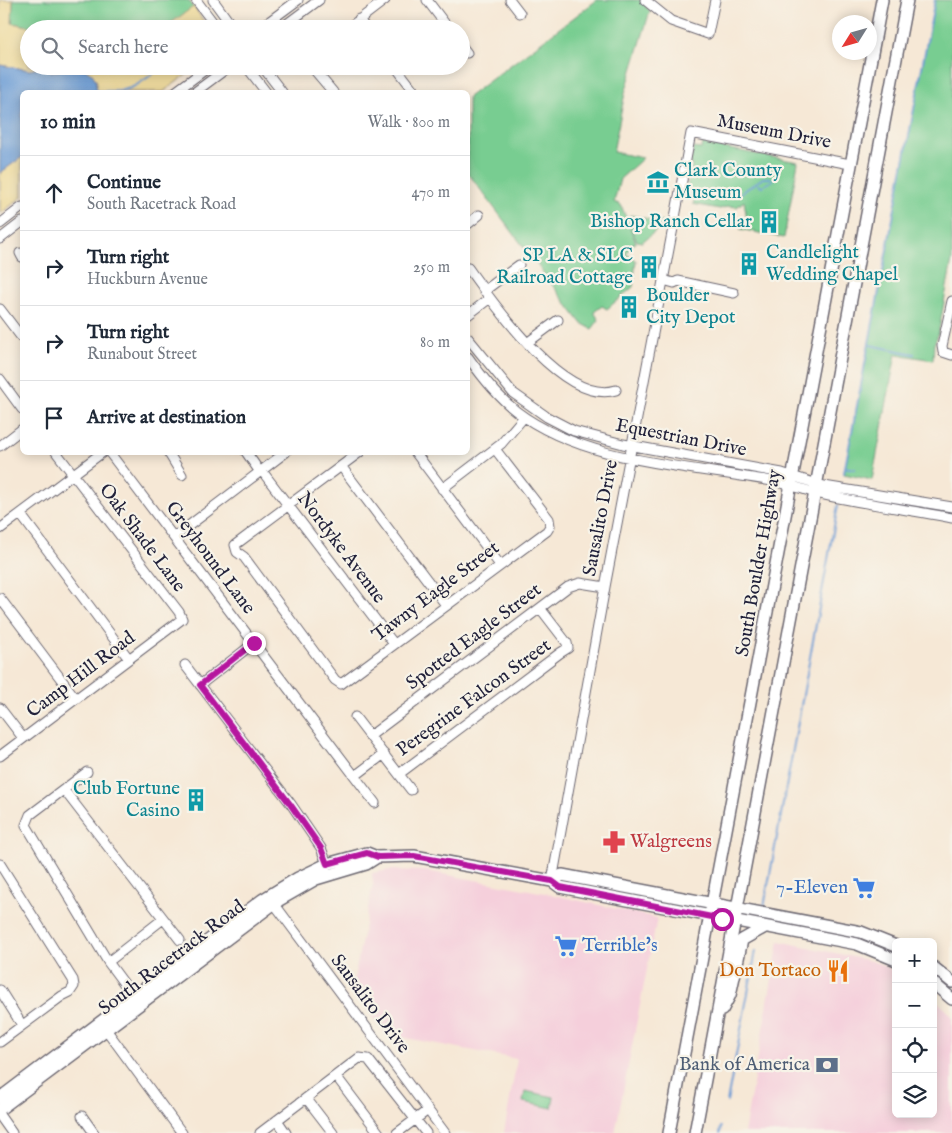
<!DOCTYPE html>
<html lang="en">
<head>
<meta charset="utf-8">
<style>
  body { margin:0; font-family:"IM FELL English",serif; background:#f6f6f7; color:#1f2937 }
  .controls { position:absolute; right:15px; bottom:15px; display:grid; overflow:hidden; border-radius:8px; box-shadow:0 2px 12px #0003 }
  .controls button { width:45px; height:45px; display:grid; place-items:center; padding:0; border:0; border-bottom:1px solid #e0e1e3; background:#fff; color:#1f2937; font:25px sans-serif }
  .compass { position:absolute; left:832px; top:15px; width:45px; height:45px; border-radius:50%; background:#fff; box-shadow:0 2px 12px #0003; rotate:233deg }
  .stop { position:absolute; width:15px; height:15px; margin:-11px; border:4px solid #b5179e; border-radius:50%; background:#fff }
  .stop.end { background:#b5179e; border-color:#fff; box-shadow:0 1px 5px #0008 }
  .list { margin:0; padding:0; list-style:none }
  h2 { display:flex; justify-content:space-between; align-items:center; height:65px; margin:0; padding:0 20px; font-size:21px }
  h2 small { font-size:16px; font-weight:400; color:#747a83 }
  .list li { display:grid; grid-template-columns:32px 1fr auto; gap:15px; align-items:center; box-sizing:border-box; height:75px; padding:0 20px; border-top:1px solid #e0e1e3 }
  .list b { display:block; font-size:19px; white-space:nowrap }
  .list p { margin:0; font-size:16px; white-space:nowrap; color:#747a83 }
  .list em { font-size:16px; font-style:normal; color:#747a83 }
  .icon { flex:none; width:28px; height:28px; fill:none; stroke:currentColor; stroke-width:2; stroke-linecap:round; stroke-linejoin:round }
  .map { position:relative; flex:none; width:952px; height:1133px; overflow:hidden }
  .search { position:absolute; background:#fff; box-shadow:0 2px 12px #0003; left:20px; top:20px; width:450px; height:55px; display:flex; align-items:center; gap:12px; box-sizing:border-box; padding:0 18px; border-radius:28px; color:#747a83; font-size:19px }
  .panel { position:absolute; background:#fff; box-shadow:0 2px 12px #0003; left:20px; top:90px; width:450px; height:365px; border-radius:8px }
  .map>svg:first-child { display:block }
  .built { fill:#f5cfdb }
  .green { fill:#78cd91; stroke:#4d7866 }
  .sand { fill:#eeda9e; stroke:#887e6c }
  .water { fill:#6c9cd5; stroke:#475f88 }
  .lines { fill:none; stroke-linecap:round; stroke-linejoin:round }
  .stream { stroke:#6c9cd5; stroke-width:2 }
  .minor-casing { stroke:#6c6771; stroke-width:11 }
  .major-casing { stroke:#6c6771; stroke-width:14 }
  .minor { stroke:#fff; stroke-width:9 }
  .major { stroke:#fff; stroke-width:11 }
  .route { stroke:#b5179e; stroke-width:6 }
  .labels { text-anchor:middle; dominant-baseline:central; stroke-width:4.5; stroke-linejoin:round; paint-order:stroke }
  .street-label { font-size:19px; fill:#22223b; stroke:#f7f3e8 }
  .culture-label { font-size:19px; fill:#0d838f; stroke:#f7f3e8; text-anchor:start }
  .health-label { font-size:19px; fill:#be3a42; stroke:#f7f3e8; text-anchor:start }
  .shop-label { font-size:19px; fill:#366cbe; stroke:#f7f3e8; text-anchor:end }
  .food-label { font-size:19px; fill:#c56008; stroke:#f7f3e8; text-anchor:end }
  .service-label { font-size:19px; fill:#4e5e75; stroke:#f7f3e8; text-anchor:end }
</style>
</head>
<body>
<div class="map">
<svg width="952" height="1133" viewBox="0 0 952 1133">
  <rect width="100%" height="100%" fill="#f7f3e8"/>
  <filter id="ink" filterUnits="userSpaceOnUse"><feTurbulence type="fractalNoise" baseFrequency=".02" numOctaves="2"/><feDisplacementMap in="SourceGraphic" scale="10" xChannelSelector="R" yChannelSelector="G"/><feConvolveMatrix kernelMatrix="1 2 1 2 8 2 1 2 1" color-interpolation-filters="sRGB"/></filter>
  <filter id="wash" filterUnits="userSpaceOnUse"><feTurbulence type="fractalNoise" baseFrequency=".0096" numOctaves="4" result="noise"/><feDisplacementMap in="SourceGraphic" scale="20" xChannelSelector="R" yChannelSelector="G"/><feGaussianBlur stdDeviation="1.12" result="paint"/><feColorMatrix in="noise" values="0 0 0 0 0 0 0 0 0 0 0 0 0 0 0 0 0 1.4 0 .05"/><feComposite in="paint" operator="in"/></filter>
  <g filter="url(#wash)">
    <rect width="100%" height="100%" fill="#f6e8d6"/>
    <path class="built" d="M390 870 426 871 545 893 657 918 615 1133H504L517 1059 385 1034 352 990 373 884 372 873Z
      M779 941 876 962 896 972V1114H933V997L952 1016V1133H744Z"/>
    <path class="green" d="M13 0H188L194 7 162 29H43L12 23Z
      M597 0H641L650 11 625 93 613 152 643 158 620 179 614 202 621 205 626 218 631 215 666 223 642 242 637 241 629 225 636 243 632 244 626 254 636 260 633 287 607 309 602 306 594 312 599 320 592 329 581 323 468 173V97Z
      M935 0H952V260L938 335 934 344 933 360 896 354 872 480 844 474Z
      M703 144 798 162 784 238 740 229 747 220 744 201 737 207 729 206 720 209 693 204 696 196 692 193 688 197 685 195 692 165 690 164 693 148 701 149Z
      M525 1091 554 1097 552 1108 523 1102Z"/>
    <path class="sand" d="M0 0H13L12 23 43 29H29V66H45L30 70 0 65Z
      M194 7 209 29H163L193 7Z
      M46 66H198L163 92H96L97 81 81 68 51 72Z
      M22 157V197L0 214V173Z"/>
    <path class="water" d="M0 65 30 70 46 66 51 72C73 69 99 61 96 92H22V157L0 173Z"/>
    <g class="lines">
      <path class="stream" d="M96 91C132 93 135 87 163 66
        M758 185 763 186 773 180
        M741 193 763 178H771
        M701 199 721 195
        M870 345 914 354
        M845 467 854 469
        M844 473 935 0
        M764 907 838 505
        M727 1102 756 951
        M720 1133 721 1127"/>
    </g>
  </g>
  <g filter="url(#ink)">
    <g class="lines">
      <defs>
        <path id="minor" d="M196 0 218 29
          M213 0 234 29
          M427 0 449 29
          M510 0 520 13
          M645 0 671 21 708 34 715 0
          M359 19 366 29
          M259 29 298 0
          M280 29 319 0
          M347 29 385 0
          M461 45 467 53
          M246 66 266 92
          M262 66 282 92
          M311 66 333 92
          M395 66 415 92
          M175 92 210 66
          M195 92 230 66
          M0 224 22 207
          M468 224 479 215
          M0 239 22 222
          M20 253 22 257
          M468 268C494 304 564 406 616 390
          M663 280 674 283 678 281 734 293
          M484 291 519 265
          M952 301 942 346 943 352 952 355
          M0 309 22 338
          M468 315 490 298
          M468 338 513 393 547 417 574 431 623 444 782 473 824 486 952 507
          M527 343 558 320
          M468 357C482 377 497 396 516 411 585 464 694 466 777 482 793 485 809 492 825 495 867 504 910 510 952 518
          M0 379 22 409
          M0 446 22 429
          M109 452 375 803
          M168 452 182 475
          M246 452 260 472
          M360 452 235 545 237 552 244 557 335 680 341 684 547 531 550 526 549 519 495 449
          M415 452 500 565
          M341 466 446 605
          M262 471 394 644
          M442 489 501 444 524 417
          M21 515 129 659
          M0 529 103 452
          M174 537 286 452
          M0 598 76 699
          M185 665 291 804 321 848 327 864
          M200 685 254 643
          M0 708 23 738
          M355 717 411 790
          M370 736 568 587 580 583 605 587
          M0 756 182 619 179 612 56 452
          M87 772 30 815 26 825 108 962 134 997
          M399 774 560 653 568 648 567 643 540 608
          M355 776 384 754
          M64 790 180 940
          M0 864 73 980 74 986 70 992 62 996 0 1042
          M552 881 605 587 691 133 850 164
          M270 898 445 1133
          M108 962 163 919
          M0 990 22 1025
          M102 1024 182 1133
          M336 1076 379 1133
          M306 1098 333 1133
          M0 1116 12 1133
          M82 1116 94 1133
          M277 1120 286 1133
          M260 1133 359 1058 368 1059 426 1133
          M397 1133 428 1110"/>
        <path id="major" d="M552 881 562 875 861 932 896 946
          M933 967 952 982
          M933 983 952 999
          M722 1010 730 995 742 940 765 927
          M0 1098 262 900 298 878 327 864 367 853 377 857 414 856 552 881 560 887 857 944 896 960
          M0 1109 276 902 316 879 366 864 377 857
          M669 1133 882 0
          M695 1133 907 0"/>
      </defs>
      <use href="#minor" class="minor-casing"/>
      <use href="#major" class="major-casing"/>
      <use href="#minor" class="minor"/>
      <use href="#major" class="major"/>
    </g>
  </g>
  <g class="lines" filter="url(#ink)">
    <path class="route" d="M254 643 200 685 290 804 321 848 327 864 367 853 378 857 414 856 552 881 560 887 722 919"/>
  </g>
  <defs>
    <symbol id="museum-bare" viewBox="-9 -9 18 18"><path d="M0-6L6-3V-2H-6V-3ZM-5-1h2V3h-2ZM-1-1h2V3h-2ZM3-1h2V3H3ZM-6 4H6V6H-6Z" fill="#0f9aa8" stroke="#f7f3e8" stroke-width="2.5" paint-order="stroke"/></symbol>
    <symbol id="building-bare" viewBox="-9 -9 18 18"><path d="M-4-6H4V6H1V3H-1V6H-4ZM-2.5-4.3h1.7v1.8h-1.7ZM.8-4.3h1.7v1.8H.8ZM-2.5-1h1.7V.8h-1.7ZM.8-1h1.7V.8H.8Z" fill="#0f9aa8" stroke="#f7f3e8" stroke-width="2.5" paint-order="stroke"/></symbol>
    <symbol id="pharmacy-bare" viewBox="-9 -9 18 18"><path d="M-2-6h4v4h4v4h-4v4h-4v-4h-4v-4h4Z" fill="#e0444e" stroke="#f7f3e8" stroke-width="2.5" paint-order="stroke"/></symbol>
    <symbol id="supermarket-bare" viewBox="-9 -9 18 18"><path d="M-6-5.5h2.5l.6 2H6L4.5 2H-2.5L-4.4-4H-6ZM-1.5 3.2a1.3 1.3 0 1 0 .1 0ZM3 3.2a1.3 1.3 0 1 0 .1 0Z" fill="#3f7fe0" stroke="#f7f3e8" stroke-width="2.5" paint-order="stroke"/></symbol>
    <symbol id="restaurant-bare" viewBox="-9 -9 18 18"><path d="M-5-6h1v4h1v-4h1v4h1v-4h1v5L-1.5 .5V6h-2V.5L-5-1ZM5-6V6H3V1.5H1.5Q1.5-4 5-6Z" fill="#e8710a" stroke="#f7f3e8" stroke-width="2.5" paint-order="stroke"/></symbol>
    <symbol id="bank-bare" viewBox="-9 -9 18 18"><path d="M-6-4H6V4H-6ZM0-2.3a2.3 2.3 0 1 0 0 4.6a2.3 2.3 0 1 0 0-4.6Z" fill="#5c6f8a" stroke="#f7f3e8" stroke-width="2.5" paint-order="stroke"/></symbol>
  </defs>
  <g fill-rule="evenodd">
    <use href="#museum-bare" x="642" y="166" width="32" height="32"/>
    <use href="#building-bare" x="753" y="206" width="32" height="32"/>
    <use href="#building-bare" x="733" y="248" width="32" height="32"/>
    <use href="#building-bare" x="633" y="251" width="32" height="32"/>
    <use href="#building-bare" x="613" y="291" width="32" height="32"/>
    <use href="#building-bare" x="180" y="784" width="32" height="32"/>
    <use href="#pharmacy-bare" x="598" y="826" width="32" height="32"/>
    <use href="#supermarket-bare" x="848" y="872" width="32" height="32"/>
    <use href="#supermarket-bare" x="550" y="930" width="32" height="32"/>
    <use href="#restaurant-bare" x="822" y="955" width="32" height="32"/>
    <use href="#bank-bare" x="811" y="1049" width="32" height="32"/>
  </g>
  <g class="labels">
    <g class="street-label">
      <text transform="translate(774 132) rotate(11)">Museum Drive</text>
      <text transform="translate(681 438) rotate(11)">Equestrian Drive</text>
      <text transform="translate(601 518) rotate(-79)">Sausalito Drive</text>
      <text transform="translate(142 538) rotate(53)">Oak Shade Lane</text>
      <text transform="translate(341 548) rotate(53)">Nordyke Avenue</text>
      <text transform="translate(210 558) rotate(53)">Greyhound Lane</text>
      <text transform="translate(759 563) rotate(-80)">South Boulder Highway</text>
      <text transform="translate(436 592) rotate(-37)">Tawny Eagle Street</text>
      <text transform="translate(474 637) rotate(-37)">Spotted Eagle Street</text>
      <text transform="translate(81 675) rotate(-37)">Camp Hill Road</text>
      <text transform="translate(474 698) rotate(-36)">Peregrine Falcon Street</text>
      <text transform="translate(172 958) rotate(-37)">South Racetrack Road</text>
      <text transform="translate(370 1004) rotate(53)">Sausalito Drive</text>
    </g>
    <g class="culture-label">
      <text x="674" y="171">Clark County<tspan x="674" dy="22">Museum</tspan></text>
      <text x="752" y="222" text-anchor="end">Bishop Ranch Cellar</text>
      <text x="766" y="253">Candlelight<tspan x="766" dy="22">Wedding Chapel</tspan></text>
      <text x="633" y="256" text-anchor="end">SP LA &amp; SLC<tspan x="633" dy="22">Railroad Cottage</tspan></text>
      <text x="646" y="296">Boulder<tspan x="646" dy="22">City Depot</tspan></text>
      <text x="180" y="789" text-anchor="end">Club Fortune<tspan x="180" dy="22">Casino</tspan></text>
    </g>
    <g class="health-label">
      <text x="630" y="842">Walgreens</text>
    </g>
    <g class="shop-label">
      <text x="848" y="888">7-Eleven</text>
      <text x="582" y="946" text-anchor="start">Terrible's</text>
    </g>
    <g class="food-label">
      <text x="821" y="971">Don Tortaco</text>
    </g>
    <g class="service-label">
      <text x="810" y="1065">Bank of America</text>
    </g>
  </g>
</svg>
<div class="controls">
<button>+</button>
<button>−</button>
<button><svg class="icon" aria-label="locate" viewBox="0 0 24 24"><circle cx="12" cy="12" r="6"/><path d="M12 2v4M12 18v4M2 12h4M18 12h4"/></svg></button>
<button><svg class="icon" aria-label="layers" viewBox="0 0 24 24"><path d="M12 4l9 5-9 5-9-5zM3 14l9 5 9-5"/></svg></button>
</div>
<svg class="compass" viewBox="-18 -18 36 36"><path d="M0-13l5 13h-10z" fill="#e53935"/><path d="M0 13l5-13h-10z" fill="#747a83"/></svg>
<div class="stop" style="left:722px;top:919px"></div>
<div class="stop end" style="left:254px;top:643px"></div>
<div class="search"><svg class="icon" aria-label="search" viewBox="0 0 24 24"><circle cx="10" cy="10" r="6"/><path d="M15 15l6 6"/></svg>Search here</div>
<section class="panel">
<h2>10 min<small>Walk · 800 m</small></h2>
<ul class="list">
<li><svg class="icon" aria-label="ahead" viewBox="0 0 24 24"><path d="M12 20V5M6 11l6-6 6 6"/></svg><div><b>Continue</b><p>South Racetrack Road</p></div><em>470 m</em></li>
<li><svg class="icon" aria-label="right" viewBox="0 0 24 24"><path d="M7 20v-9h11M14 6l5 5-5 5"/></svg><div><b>Turn right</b><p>Huckburn Avenue</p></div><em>250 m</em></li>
<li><svg class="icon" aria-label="right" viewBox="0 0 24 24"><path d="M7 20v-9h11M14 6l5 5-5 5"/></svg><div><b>Turn right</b><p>Runabout Street</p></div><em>80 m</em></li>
<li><svg class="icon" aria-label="arrive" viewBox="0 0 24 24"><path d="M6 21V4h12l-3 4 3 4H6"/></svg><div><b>Arrive at destination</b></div></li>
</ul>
</section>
</div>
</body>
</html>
